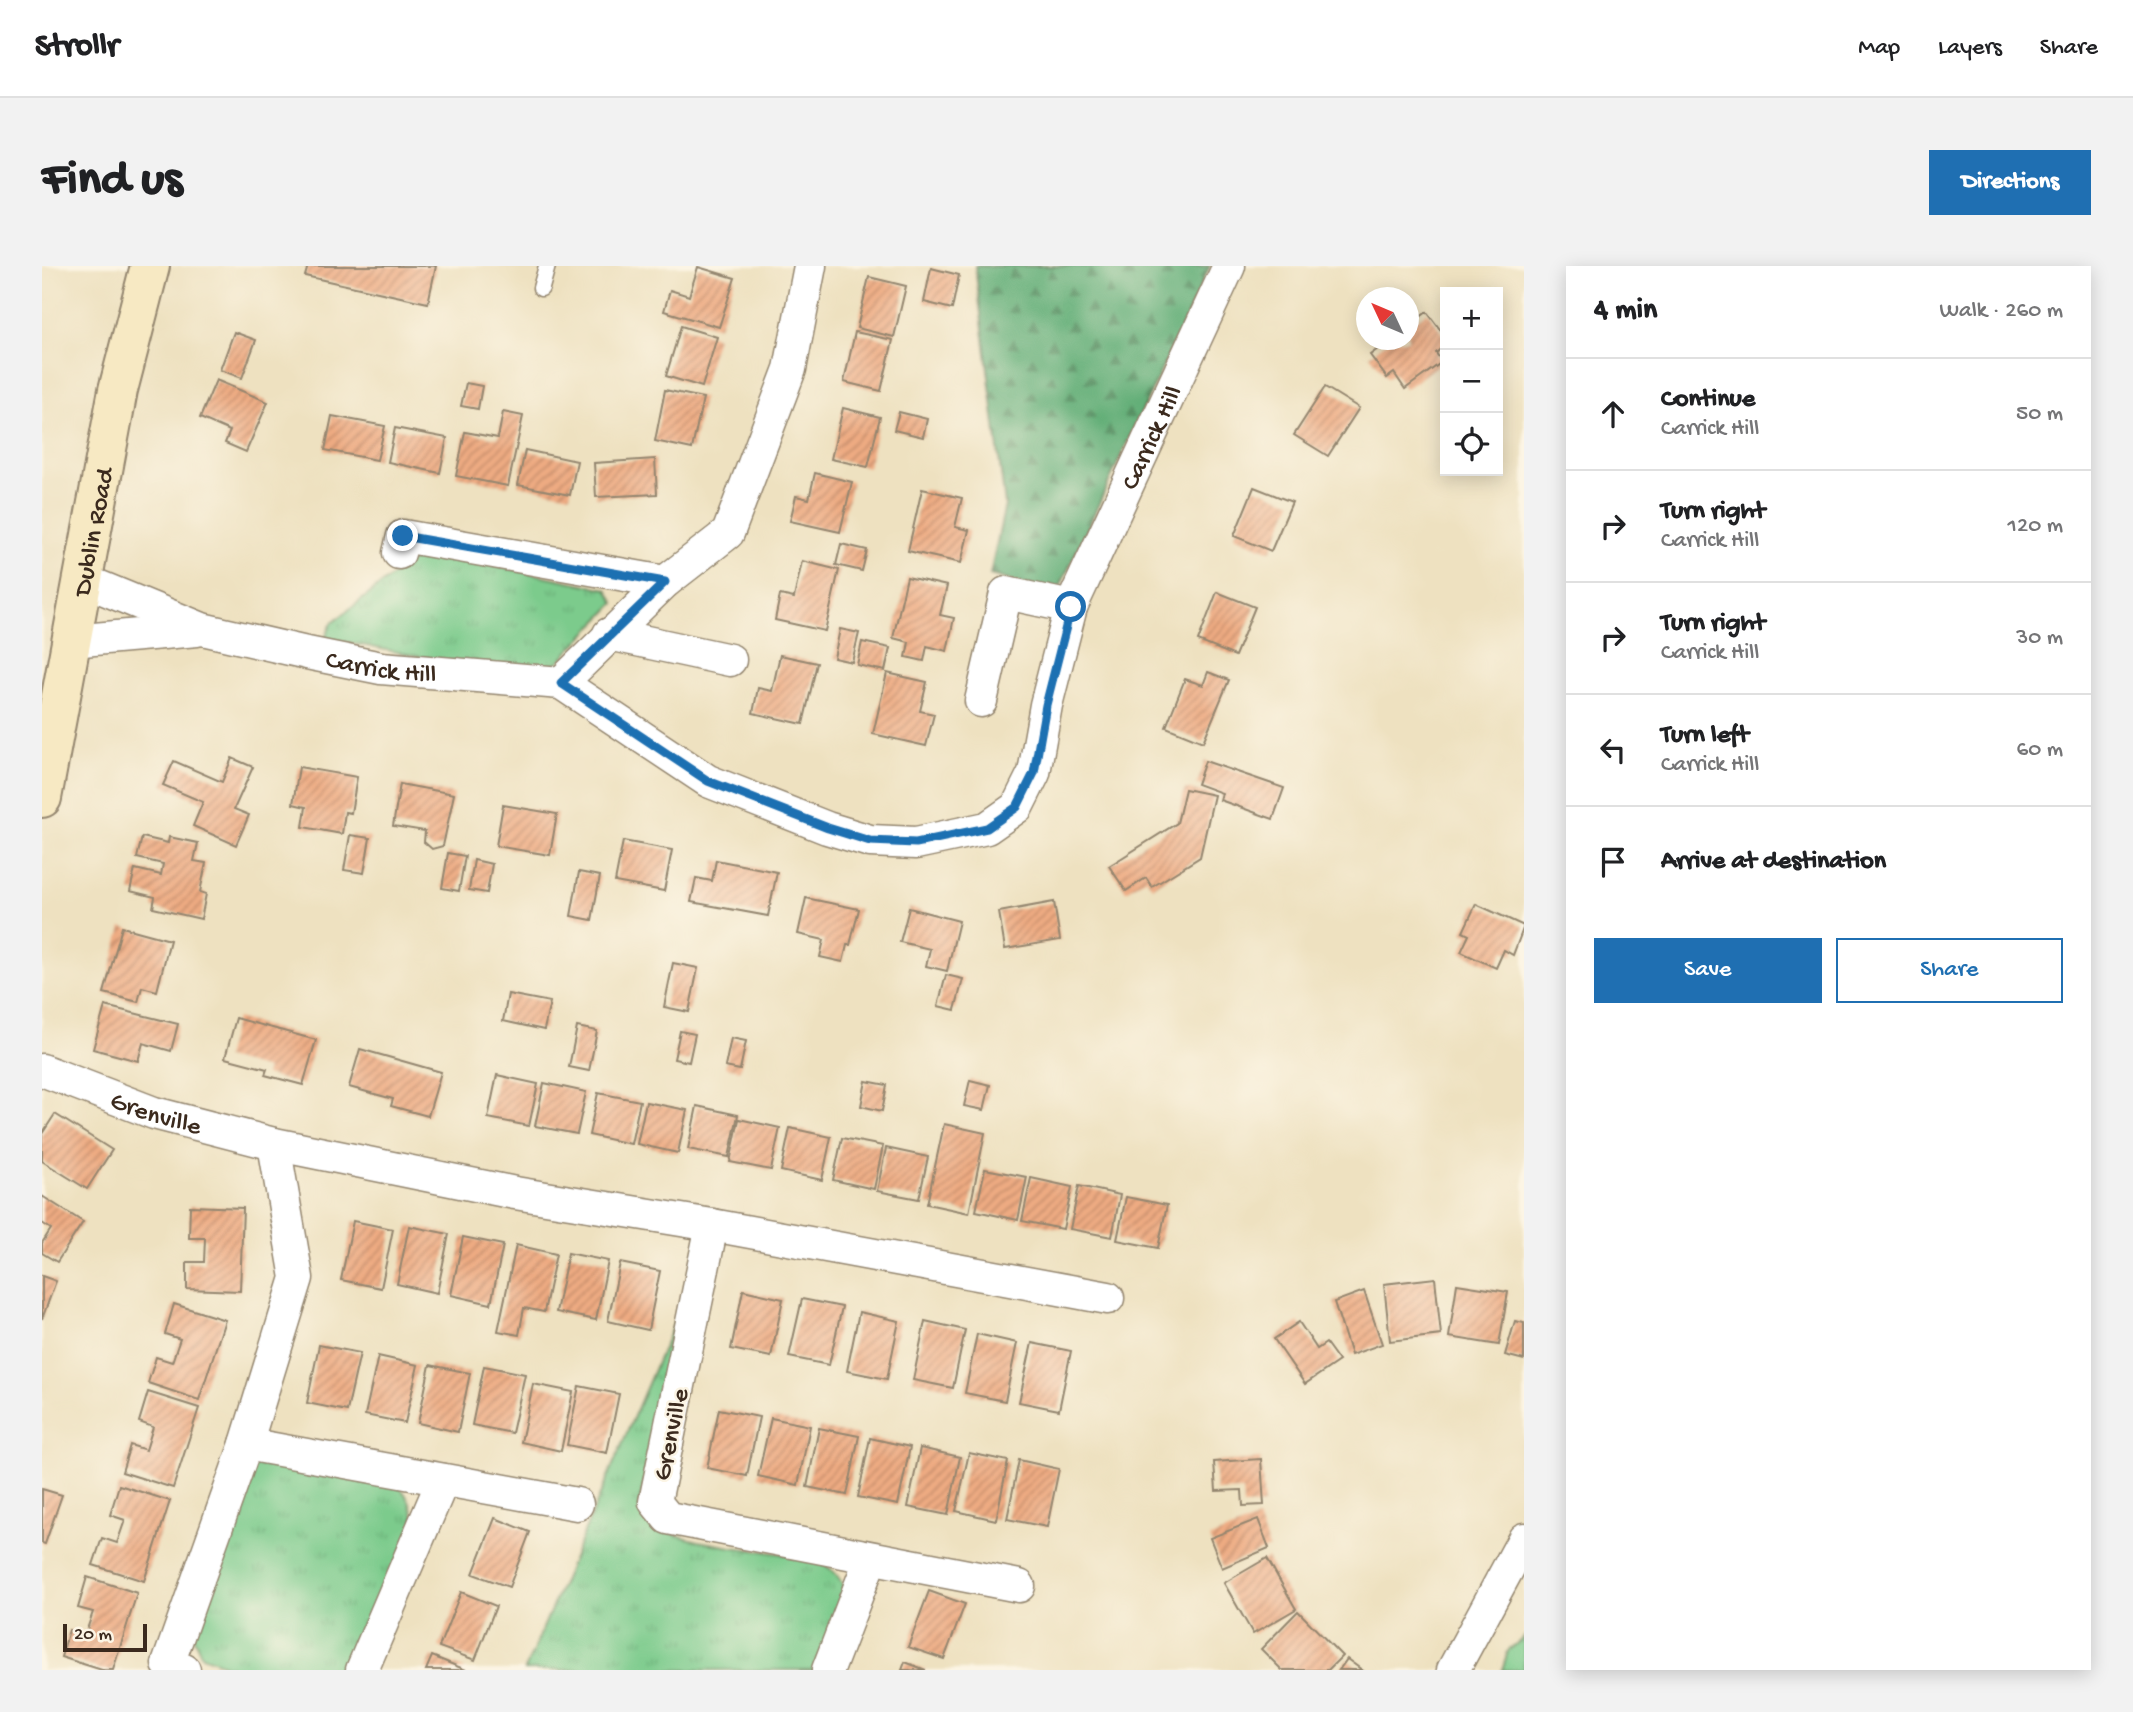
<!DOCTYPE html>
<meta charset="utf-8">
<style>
:root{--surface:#fff;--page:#f2f2f2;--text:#202124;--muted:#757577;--line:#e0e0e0;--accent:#1f6fb2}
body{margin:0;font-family:"Gochi Hand",sans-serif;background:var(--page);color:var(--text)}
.controls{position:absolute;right:21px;top:21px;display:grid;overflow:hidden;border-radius:0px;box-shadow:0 4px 18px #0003}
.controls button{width:63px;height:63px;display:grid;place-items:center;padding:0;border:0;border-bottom:2px solid var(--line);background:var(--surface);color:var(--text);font:35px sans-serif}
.compass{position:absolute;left:1314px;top:21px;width:63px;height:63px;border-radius:50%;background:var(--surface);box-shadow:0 4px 18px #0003;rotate:314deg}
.scale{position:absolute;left:21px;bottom:18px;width:84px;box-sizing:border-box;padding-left:7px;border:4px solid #3b2a1e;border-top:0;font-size:19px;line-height:24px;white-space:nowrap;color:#3b2a1e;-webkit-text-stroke:5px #fcf5e5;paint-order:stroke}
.stop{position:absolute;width:21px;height:21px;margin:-16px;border:5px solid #1f6fb2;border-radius:50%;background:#fff}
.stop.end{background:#1f6fb2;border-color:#fff;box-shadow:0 2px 7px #0008}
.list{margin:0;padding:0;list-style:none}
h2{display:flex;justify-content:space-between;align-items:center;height:91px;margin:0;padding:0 28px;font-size:30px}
h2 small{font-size:23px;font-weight:400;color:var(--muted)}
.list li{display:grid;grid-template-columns:46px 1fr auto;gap:21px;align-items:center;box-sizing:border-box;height:112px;padding:0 28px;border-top:2px solid var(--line)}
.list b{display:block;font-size:26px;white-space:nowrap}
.list p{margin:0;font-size:23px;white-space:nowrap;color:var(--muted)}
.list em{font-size:23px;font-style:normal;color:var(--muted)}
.actions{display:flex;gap:14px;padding:21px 28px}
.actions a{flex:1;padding:16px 0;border:2px solid var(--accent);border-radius:0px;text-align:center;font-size:24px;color:var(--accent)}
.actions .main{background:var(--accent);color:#fff}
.icon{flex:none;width:38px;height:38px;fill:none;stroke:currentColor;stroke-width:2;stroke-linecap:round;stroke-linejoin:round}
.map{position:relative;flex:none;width:1482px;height:1404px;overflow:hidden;border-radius:0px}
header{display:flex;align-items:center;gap:42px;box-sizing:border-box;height:98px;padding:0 35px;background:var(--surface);border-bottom:2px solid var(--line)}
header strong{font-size:33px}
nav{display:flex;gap:38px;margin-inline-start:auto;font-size:24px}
.intro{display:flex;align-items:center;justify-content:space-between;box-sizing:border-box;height:168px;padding:0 42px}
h1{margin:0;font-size:49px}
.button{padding:18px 32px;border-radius:0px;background:var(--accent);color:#fff;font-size:24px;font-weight:700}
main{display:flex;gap:42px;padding:0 42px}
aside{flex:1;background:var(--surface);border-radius:0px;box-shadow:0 4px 18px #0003}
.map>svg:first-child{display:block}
.grass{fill:url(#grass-tufts);stroke:#5b7a55;stroke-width:2}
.forest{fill:url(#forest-firs);stroke:#506c4b;stroke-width:2}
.building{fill:url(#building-hatch)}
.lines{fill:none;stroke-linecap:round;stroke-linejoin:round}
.lane-casing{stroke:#94866f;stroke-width:19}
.street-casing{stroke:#94866f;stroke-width:35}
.secondary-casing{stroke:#94866f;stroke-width:42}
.lane{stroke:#fff;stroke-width:16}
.street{stroke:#fff;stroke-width:32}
.secondary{stroke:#f7e9c3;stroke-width:38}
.route{stroke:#1f6fb2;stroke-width:9}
.labels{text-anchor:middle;stroke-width:5;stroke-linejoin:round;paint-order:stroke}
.street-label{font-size:26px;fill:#3b2a1e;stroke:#fcf5e5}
</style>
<header>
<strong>Strollr</strong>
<nav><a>Map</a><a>Layers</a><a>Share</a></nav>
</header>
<div class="intro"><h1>Find us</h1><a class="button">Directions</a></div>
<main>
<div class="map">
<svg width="1482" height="1404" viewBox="0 0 1482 1404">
<defs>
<pattern id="grass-tufts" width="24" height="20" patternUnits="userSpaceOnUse" patternTransform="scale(1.75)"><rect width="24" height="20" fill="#7bcb8c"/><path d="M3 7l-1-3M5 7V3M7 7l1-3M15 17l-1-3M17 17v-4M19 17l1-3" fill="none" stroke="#6bae78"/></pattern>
<pattern id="forest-firs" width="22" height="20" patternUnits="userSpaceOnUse" patternTransform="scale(1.75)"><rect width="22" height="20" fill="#64af78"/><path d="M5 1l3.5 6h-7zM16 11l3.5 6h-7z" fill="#548f62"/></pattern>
<pattern id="building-hatch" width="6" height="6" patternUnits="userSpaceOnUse" patternTransform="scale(1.75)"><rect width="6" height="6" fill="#eeab82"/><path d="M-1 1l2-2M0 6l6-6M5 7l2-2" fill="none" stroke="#c28b6a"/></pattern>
</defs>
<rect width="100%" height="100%" fill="#fcf5e5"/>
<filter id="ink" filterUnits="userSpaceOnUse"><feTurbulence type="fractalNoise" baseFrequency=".0143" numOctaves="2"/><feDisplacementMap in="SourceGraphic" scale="14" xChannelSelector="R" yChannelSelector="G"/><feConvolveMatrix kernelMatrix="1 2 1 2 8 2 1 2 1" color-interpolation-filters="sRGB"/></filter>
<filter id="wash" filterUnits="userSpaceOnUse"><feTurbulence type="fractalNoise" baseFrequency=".00686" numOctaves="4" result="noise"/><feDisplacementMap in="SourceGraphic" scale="28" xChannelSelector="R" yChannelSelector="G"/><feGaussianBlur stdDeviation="1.57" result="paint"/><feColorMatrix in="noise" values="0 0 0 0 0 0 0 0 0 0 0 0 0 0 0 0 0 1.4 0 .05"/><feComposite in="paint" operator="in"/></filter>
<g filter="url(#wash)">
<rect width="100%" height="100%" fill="#eee1c0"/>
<g class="grass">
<path d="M382 285 565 323 573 337 499 414 283 372 290 357Z"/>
<path d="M638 1043 597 1240C599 1245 600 1251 604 1254 637 1280 726 1285 769 1291 784 1298 799 1308 802 1325L773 1404H483Z"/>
<path d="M225 1197 355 1219C367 1230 370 1239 373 1255L308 1404H197L160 1390 150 1368 213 1198Z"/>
<path d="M1482 1371V1404H1460L1466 1385Z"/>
</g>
<path class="forest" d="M933 0H1168L1015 327 948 309 963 239Z"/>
<g id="blocks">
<g class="building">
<path d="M266 0H394L386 37 263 10Z"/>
<path d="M656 1 693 12 677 61 622 45 628 24 647 30Z"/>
<path d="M889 2 917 9 910 43 882 36Z"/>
<path d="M827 11 864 20 852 71 815 62Z"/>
<path d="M1385 46 1403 70V79L1394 87 1400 96 1363 123 1352 107 1345 112 1328 89 1348 74H1366V60Z"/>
<path d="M639 60 675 71 660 121 624 110Z"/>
<path d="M192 66 214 74 200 112 178 104Z"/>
<path d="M813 66 851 74 839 125 802 116Z"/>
<path d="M174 114 226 136 204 186 183 177 188 165 158 152Z"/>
<path d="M424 117 440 120 436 143 419 140Z"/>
<path d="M1283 121 1317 142 1286 190 1252 169Z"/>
<path d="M623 124 661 132 650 183 613 175Z"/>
<path d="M801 142 838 151 826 201 789 193Z"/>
<path d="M461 146 481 150 466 220 414 210 423 166 456 172Z"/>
<path d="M857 146 885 153 881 171 852 164Z"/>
<path d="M290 150 343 160 335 194 283 184Z"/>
<path d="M353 162 405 172 398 207 346 196Z"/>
<path d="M483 184 535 195 528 229 476 219Z"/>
<path d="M613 193 615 228 554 231 552 197Z"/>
<path d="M773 207 810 216 798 266 748 255 754 230 767 233Z"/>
<path d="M1212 221 1250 236 1229 285 1192 270Z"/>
<path d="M880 223 920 232 913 261 927 264 919 297 866 285Z"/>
<path d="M799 278 825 284 820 305 794 299Z"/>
<path d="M760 295 797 304 783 365 733 354 738 329 752 332Z"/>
<path d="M865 311 905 320 898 349 912 352 905 385 885 380 882 395 864 391 867 376 851 372Z"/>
<path d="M1175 326 1213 341 1193 390 1156 375Z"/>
<path d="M798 363 817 367 810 396 792 392Z"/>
<path d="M820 376 848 382 843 405 815 399Z"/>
<path d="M738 389 775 397 761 458 711 447 716 422 730 425Z"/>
<path d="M1166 406 1187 414 1161 476 1124 461 1143 413 1161 419Z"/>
<path d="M845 407 885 416 878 445 892 448 884 480 831 468Z"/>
<path d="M190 492 211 501 192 543 207 549 194 579 151 560 161 536 121 519 132 495 180 516Z"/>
<path d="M1163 495 1242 522 1231 553 1178 534 1180 527 1155 518Z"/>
<path d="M257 501 315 511 309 547 303 546 300 568 261 561 264 541 251 538Z"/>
<path d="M358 518 412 528 401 580 390 583 382 576 383 565 351 560Z"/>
<path d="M1143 523 1172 529 1158 591 1110 621 1104 612 1084 625 1067 600 1135 557Z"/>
<path d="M461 539 515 548 508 589 454 580Z"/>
<path d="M308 569 328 572 322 607 302 604Z"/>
<path d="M100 571 126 577 127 571 156 577 152 595 164 597 158 626 164 628 159 653 111 642 113 631 88 625 93 603 119 609 121 598 95 592Z"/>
<path d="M581 575 630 584 622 625 573 616Z"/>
<path d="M406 587 423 590 417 625 400 622Z"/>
<path d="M432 594 450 598 445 627 427 624Z"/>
<path d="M674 594 735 606 726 650 649 636 654 612 670 615Z"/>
<path d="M537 606 558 610 550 654 529 650Z"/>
<path d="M764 632 817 643 808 679H805L801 696 778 691 782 674 756 668Z"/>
<path d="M1012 636 1018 674 963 683 957 646Z"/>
<path d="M1434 638 1482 660 1471 689 1462 684 1454 702 1419 686 1427 669 1421 666Z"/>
<path d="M867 642 917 655 905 705 884 700 888 683 858 676Z"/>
<path d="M80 661 128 674 115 725 100 721 96 736 62 727Z"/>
<path d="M631 697 656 702 647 746 622 741Z"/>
<path d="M904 709 921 713 913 744 896 740Z"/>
<path d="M466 728 508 736 502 764 461 755Z"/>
<path d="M63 740 136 758 129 785 101 777 96 795 51 783Z"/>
<path d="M194 752 274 774 261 819 223 809 225 803 183 792Z"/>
<path d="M535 761 555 765 547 805 527 801Z"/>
<path d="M638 765 653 768 647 796 632 793Z"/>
<path d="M689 772 704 775 698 804 683 801Z"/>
<path d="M318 783 399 806 386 850 349 840 351 833 307 821Z"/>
<path d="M455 809 496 818 487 860 446 852Z"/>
<path d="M928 814 948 819 942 844 922 840Z"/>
<path d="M824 815 845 819 840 845 819 840Z"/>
<path d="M502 817 544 826 535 868 493 860Z"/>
<path d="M556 827 598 835 589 878 547 869Z"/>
<path d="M604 836 645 844 636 887 595 878Z"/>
<path d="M655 840 696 849 687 891 646 883Z"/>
<path d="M13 848 70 884 45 923 0 895V868Z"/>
<path d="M697 853 738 862 729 904 688 896Z"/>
<path d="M902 858 943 867 927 947 885 938Z"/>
<path d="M748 862 789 871 780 914 739 905Z"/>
<path d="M800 872 841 880 832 923 791 914Z"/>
<path d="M844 882 886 891 877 933 835 925Z"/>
<path d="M943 903 985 911 976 954 934 945Z"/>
<path d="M989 912 1030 921 1021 963 980 955Z"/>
<path d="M1037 920 1078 929 1070 971 1028 963Z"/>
<path d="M0 930 41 956 15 996 0 987V977L9 963 0 957Z"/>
<path d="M1084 931 1125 939 1116 982 1075 974Z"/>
<path d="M148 940 201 942 198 1025 145 1023V996H162L163 972H147Z"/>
<path d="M311 955 351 963 339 1022 299 1014Z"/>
<path d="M367 960 407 968 395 1027 355 1018Z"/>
<path d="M421 971 461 979 449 1038 409 1029Z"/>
<path d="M474 979 514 988 502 1046 482 1042 477 1069 456 1065Z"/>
<path d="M526 987 566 995 554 1054 514 1046Z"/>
<path d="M578 997 618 1005 606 1064 566 1055Z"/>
<path d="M0 1010 14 1015 0 1053Z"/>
<path d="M1393 1012 1399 1069 1348 1075 1342 1018Z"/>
<path d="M1415 1018 1466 1026 1457 1079 1407 1071Z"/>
<path d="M701 1024 741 1033 729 1091 689 1083Z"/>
<path d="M1322 1025 1340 1078 1309 1089 1292 1036Z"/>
<path d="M760 1033 800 1041 787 1099 747 1091Z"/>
<path d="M132 1038 183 1054 157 1134 106 1117 114 1091 130 1096 138 1073 123 1068Z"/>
<path d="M817 1046 857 1055 845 1113 805 1105Z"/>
<path d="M883 1055 923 1064 911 1122 871 1114Z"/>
<path d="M1473 1055 1482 1057V1094L1463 1089Z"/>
<path d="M1257 1056 1275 1083 1284 1077 1297 1095 1263 1118 1232 1073Z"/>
<path d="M935 1068 975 1077 963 1135 923 1127Z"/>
<path d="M990 1077 1029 1085 1017 1144 977 1136Z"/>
<path d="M277 1079 318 1087 305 1145 265 1137Z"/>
<path d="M336 1090 376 1099 363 1157 323 1149Z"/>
<path d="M388 1099 428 1107 416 1166 376 1157Z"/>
<path d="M442 1100 483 1108 470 1167 430 1159Z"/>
<path d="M491 1118 531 1126 519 1185 479 1176Z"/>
<path d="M537 1120 577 1128 565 1187 525 1179Z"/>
<path d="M106 1126 157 1142 131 1222 80 1206 88 1179 104 1184 111 1161 97 1156Z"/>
<path d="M677 1143 717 1151 705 1210 665 1202Z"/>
<path d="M729 1152 768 1160 756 1219 716 1210Z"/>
<path d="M777 1162 817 1170 805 1229 765 1221Z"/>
<path d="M828 1172 868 1181 856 1239 816 1231Z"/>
<path d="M878 1182 918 1191 906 1249 866 1241Z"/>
<path d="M927 1187 966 1195 954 1254 914 1245Z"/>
<path d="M1219 1193 1222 1239 1201 1240 1200 1224 1174 1225 1172 1196Z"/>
<path d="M977 1194 1017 1203 1005 1261 965 1253Z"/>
<path d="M77 1219 128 1235 102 1315 51 1299 60 1272 75 1277 83 1254 68 1249Z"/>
<path d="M0 1223 20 1229 3 1278 0 1277Z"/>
<path d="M453 1252 488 1266 467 1321 431 1308Z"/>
<path d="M1216 1253 1227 1282 1180 1302 1168 1272Z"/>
<path d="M1225 1292 1254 1343 1211 1368 1182 1317Z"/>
<path d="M45 1311 95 1327 71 1404H60L19 1391 27 1364 43 1369 51 1346 36 1342Z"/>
<path d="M887 1325 923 1338 902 1393 866 1381Z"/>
<path d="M419 1326 454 1340 433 1394 397 1381Z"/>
<path d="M1256 1345 1300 1390 1286 1404H1240L1219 1383Z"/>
<path d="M390 1390 424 1404H384Z"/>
<path d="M1305 1393 1320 1404H1297Z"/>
<path d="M863 1396 884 1404H860Z"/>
</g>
</g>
</g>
<g filter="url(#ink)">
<use href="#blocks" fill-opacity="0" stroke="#94866f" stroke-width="2"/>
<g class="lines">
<g class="lane-casing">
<path id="lane" d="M499 22 505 0"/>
</g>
<g class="street-casing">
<g id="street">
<path d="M357 287 361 270 623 316"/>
<path id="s1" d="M41 314 160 363 265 387 339 402 519 417 666 515 785 562 828 575 874 577 945 562 975 541 992 507 1004 439 1029 341 1187 0"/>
<path d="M567 368 688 394"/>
<path d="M29 375 155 364"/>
<path d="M519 417 623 316 686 267 748 103 768 0"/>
<path d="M939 435 964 327 1029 341"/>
<path id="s2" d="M0 804 112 847 232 878 473 927 670 959 1066 1032"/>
<path d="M670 959 613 1236 626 1252 977 1320"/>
<path d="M204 1178 535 1238"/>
<path d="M142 1404 126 1398 204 1178 255 1012 232 878"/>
<path d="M320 1404 401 1214"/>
<path d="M786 1404 829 1292"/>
<path d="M1411 1404 1482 1273"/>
</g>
</g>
<g class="secondary-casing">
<g id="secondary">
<path id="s3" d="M0 532 76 124 108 0"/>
</g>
</g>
<use href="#lane" class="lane"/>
<use href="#street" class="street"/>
<use href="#secondary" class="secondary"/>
</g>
</g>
<g class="lines" filter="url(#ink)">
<path class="route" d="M361 270 623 316 519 417 666 515 786 562 828 575 874 577 945 562 975 541 992 507 1004 439 1029 341"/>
</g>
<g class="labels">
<g class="street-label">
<text dy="9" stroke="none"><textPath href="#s1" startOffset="1393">Carrick Hill</textPath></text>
<text dy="9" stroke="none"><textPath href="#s3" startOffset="271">Dublin Road</textPath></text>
<text dy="9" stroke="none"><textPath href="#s1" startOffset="312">Carrick Hill</textPath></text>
<text dy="9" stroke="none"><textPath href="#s2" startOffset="122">Grenville</textPath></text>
<text transform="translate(627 1168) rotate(-78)" y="9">Grenville</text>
</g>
</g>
</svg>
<div class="controls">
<button>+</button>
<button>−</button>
<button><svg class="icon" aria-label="locate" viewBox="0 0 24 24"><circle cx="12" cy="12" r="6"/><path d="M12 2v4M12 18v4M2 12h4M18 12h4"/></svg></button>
</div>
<svg class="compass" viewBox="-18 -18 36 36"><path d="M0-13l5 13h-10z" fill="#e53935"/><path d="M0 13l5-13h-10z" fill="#757577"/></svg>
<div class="scale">20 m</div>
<div class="stop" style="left:1029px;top:341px"></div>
<div class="stop end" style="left:361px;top:270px"></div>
</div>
<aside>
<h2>4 min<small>Walk · 260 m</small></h2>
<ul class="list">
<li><svg class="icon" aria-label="ahead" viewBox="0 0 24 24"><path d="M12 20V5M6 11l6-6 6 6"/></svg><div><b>Continue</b><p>Carrick Hill</p></div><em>50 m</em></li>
<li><svg class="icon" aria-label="right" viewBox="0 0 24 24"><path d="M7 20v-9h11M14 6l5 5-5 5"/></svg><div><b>Turn right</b><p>Carrick Hill</p></div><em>120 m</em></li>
<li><svg class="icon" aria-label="right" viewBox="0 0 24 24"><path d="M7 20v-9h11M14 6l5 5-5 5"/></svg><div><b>Turn right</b><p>Carrick Hill</p></div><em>30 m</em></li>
<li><svg class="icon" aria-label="left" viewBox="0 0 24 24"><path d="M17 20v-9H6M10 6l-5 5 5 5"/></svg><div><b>Turn left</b><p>Carrick Hill</p></div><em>60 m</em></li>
<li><svg class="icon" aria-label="arrive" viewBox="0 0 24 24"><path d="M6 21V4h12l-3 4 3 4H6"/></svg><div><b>Arrive at destination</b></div></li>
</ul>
<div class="actions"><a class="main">Save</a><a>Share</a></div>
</aside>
</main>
